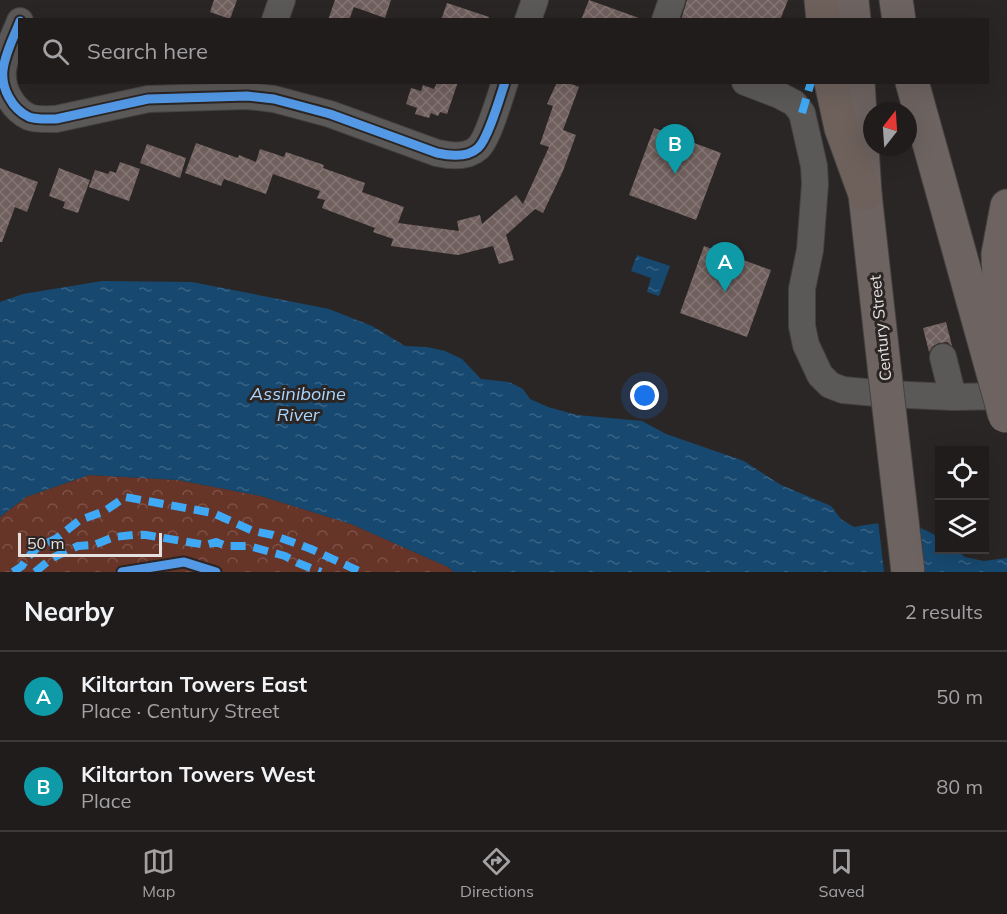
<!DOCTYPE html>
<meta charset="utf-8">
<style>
:root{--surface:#201c1c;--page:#282525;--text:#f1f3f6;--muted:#a2a1a3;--line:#3d3a3b;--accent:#a4a09f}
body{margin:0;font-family:Mulish,sans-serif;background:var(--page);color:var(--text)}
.controls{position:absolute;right:18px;bottom:18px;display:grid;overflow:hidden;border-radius:0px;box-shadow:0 6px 24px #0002}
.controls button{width:54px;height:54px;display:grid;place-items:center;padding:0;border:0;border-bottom:2px solid var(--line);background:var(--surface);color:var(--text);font:30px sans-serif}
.compass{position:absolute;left:863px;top:102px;width:54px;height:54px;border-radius:50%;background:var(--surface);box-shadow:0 6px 24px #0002;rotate:17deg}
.scale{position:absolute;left:18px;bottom:15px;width:144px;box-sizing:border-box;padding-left:6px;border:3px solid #e5e1e0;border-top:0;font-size:16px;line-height:21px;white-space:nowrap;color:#e5e1e0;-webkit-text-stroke:4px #2b2524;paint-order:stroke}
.you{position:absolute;left:645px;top:396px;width:21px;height:21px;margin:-15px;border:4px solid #fff;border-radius:50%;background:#1a73e8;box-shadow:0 0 0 9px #1a73e833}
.badge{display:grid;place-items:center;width:39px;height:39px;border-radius:50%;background:var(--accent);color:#fff;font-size:20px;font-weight:700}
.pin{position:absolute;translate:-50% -50px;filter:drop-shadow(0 2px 3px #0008)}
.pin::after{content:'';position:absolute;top:32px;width:21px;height:18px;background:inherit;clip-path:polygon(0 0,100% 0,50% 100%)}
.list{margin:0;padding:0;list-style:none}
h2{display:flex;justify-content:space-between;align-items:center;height:78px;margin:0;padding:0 24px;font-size:26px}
h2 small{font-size:20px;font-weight:400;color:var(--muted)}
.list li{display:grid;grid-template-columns:39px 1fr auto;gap:18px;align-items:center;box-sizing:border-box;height:90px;padding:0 24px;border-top:2px solid var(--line)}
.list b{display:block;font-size:22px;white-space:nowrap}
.list p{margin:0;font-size:20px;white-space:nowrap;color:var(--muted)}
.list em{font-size:20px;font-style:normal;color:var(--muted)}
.icon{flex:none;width:33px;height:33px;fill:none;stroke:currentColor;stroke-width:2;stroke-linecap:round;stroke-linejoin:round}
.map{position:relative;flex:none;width:1007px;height:572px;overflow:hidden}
.search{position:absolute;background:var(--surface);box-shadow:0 6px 24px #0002;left:18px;right:18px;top:18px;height:66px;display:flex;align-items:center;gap:15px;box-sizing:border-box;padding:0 21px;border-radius:0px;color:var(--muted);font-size:22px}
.sheet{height:258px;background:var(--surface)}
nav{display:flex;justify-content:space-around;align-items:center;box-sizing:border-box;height:84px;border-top:2px solid var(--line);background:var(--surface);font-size:16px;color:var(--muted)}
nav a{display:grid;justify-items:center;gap:3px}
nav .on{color:var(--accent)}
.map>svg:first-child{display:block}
.park{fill:url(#park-crowns)}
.water{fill:url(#water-ripples)}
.pier{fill:#2a2625}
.building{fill:url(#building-cross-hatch)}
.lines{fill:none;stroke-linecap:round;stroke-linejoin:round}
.minor-casing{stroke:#444141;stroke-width:28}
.major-casing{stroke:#444141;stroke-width:35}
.highway-casing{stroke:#444141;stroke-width:35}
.minor{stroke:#5b5958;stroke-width:26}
.major{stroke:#6d6361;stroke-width:33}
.highway{stroke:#6e615c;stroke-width:33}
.major-bridge-casing{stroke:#444141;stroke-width:35;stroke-linecap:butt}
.major-bridge{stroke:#6d6361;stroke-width:33}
.quiet{stroke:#3fa9f5;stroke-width:8;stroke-dasharray:15 8;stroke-linecap:butt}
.cycleway-casing{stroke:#2b2524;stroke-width:13}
.cycleway{stroke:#5399e6;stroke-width:9}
.labels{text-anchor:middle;stroke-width:6;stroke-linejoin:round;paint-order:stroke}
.street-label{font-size:16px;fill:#e5e1e0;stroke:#2b2524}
.water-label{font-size:18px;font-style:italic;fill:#aad6fe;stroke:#2b2524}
</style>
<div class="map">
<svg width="1007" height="572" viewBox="0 0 1007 572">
<defs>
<pattern id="park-crowns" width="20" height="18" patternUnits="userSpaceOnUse" patternTransform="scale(1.5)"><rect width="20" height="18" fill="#673428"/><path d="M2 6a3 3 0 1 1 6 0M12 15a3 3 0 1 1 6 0" fill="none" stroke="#7d5147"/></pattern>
<pattern id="water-ripples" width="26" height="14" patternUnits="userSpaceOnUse" patternTransform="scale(1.5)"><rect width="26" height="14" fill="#174970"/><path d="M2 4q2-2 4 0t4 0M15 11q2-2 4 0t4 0" fill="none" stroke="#396384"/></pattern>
<pattern id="building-cross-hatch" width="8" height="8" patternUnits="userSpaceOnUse" patternTransform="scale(1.5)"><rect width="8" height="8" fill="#70605d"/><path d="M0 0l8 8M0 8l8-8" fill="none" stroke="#847674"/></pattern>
</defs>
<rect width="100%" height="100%" fill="#2a2625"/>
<path class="park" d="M89 475 178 480 261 496 351 524 448 567 454 572H0V517L26 497Z"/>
<g class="water">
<path d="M637 255 670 266 659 296 647 292 651 278 631 271Z"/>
<path d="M102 281 192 282 329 309 372 326 405 346 427 347 445 351 462 359 481 379 509 382 523 389 530 399 548 407 577 415 642 421 666 434 744 461 781 485 831 506 841 519 854 527C886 521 912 519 939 538L940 550H956L965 557 984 561 1007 558V572H454L448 567 351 524 261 496 178 480 89 475 26 497 0 517V302L23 294Z"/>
</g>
<path class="pier" d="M878 520 911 521 920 524 925 572H884Z"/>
<g class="building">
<path d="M214 0H237L230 19 210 12Z"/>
<path d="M335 0H391L385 18 354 7 349 20H328Z"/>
<path d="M589 0 639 18V20H581Z"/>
<path d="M687 0H788L780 20H681Z"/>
<path d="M447 3 489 17V20H441Z"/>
<path d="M437 82H458L447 114 440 112 438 116 431 113 429 118 415 114 417 108 406 104 411 88 421 91 423 85 434 89Z"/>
<path d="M557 82H566L579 87 563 130 576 135 563 171 543 213 535 209 506 235 514 260 499 264 493 246 458 255 391 246 393 239 373 232 375 228 322 208 325 200 317 198 320 191 273 174 266 194 224 179 221 186 185 173 196 143 238 158 239 155 256 162 260 149 284 157 286 152 324 165 323 168 365 183 362 192 404 207 398 223 459 231 457 221 480 215 482 224 516 195 523 204 549 147 540 144 553 106 547 104Z"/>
<path d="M654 128 721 153 696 220 629 195Z"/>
<path d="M147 144 186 158 180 178 140 163Z"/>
<path d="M120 162 140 169 129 201 89 187 95 170 108 174 110 171 116 173Z"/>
<path d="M0 168 38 182 27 212 15 207 2 242H0Z"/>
<path d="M59 168 90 180 78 213 63 208 65 202 49 196Z"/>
<path d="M704 246 771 270 747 337 680 313Z"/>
<path d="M946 322 952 346 947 342 939 343 933 346 929 352 923 328Z"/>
</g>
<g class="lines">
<g class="minor-casing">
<g id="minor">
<path d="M275 20 282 0"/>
<path d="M528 20 535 0"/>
<path d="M665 20 672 0"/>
<path d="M20 21C14 37 5 53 3 70 1 88 12 109 29 117 37 120 48 119 56 119L148 99 247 96 274 99 330 114 437 153C450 156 467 158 478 148 488 139 500 97 505 82"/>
<path d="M745 82 779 95 794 103 802 113 814 166 815 184 810 250 802 289V326L806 345 820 375 830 385 843 390 887 394 953 397 1007 396"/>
<path d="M943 357 953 397"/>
</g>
</g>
<g class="major-casing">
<g id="major">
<path d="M852 0 854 20"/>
<path d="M896 0 899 20"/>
<path d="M858 82 865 194 885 374"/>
<path d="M912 82 973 301"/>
<path d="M1000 303 998 254 1007 206"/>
</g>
</g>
<g class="highway-casing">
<g id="highway">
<path d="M821 0 823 20"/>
<path d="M831 82 841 128 865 194"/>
</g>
</g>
<use href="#minor" class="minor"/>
<use href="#major" class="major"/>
<use href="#highway" class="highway"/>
<g class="major-bridge-casing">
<g id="major-bridge">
<path d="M973 301 1005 416"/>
<path d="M1000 303 1002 357"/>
<path d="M885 374 908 572"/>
</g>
</g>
<use href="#major-bridge" class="major-bridge"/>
<g class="quiet">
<path d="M802 113 811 82"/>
<path d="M13 572 22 566 27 558 37 548 57 538 80 520 105 511 125 497 213 513 253 531 273 535 311 549 361 572"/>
<path d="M35 572 52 558 78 546 94 545 114 537 133 535H146L206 545 216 542 226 546H249L285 556 298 563 321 572"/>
</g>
<g class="cycleway-casing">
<g id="cycleway">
<path d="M20 21C14 37 5 53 3 70 1 88 12 109 29 117 37 120 48 119 56 119L148 99 247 96 274 99 330 114 437 153C450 156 467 158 478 148 488 139 500 97 505 82"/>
<path d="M122 572 184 562 216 572"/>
</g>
</g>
<use href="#cycleway" class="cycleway"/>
</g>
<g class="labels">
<g class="street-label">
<text transform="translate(880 328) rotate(-96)" y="6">Century Street</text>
</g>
<g class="water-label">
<text x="298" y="400">Assiniboine<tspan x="298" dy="21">River</tspan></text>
</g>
</g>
</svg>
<div class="controls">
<button><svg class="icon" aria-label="locate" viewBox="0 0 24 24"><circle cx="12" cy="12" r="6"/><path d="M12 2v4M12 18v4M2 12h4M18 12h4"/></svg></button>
<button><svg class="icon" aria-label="layers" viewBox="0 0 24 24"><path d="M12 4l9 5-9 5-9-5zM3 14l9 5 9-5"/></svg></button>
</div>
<svg class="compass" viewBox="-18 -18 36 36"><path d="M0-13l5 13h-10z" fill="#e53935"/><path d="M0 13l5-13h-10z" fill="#a2a1a3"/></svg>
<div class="scale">50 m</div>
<div class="you"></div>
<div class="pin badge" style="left:725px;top:292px;background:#0f9aa8">A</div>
<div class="pin badge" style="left:675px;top:174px;background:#0f9aa8">B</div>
<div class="search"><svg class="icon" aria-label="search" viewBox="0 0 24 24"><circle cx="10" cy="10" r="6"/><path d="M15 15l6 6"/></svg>Search here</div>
</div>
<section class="sheet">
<h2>Nearby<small>2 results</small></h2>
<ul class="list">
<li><span class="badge" style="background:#0f9aa8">A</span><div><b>Kiltartan Towers East</b><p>Place · Century Street</p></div><em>50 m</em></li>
<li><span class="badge" style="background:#0f9aa8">B</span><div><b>Kiltarton Towers West</b><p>Place</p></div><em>80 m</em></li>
</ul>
</section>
<nav>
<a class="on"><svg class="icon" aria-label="map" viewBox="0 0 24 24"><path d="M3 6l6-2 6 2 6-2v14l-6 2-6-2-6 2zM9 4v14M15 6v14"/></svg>Map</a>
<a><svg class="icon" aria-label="directions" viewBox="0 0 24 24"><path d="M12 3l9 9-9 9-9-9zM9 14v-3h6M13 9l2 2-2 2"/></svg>Directions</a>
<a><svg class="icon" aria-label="saved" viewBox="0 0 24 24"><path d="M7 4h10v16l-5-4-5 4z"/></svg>Saved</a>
</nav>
